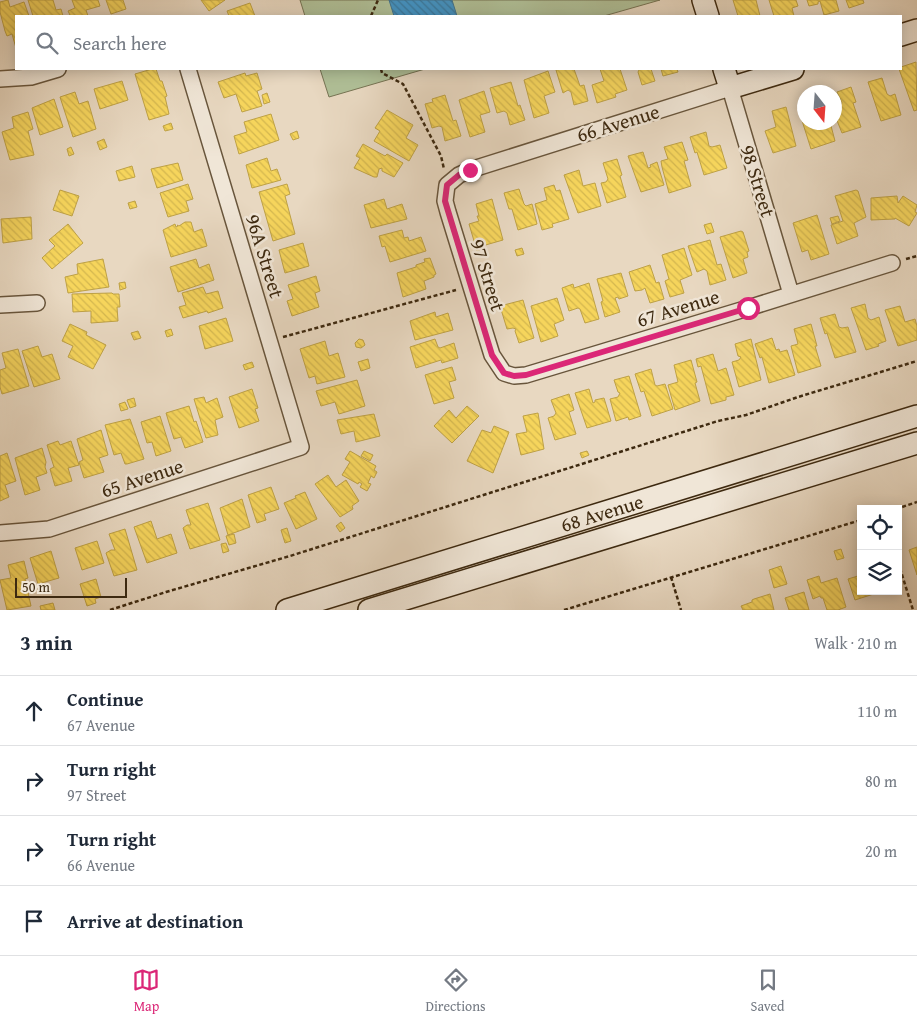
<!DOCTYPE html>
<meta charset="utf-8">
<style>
:root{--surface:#fff;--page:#f2f2f3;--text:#1f2937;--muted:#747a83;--line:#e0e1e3;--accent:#db2777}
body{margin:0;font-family:"Gentium Book Plus",serif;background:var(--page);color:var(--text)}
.controls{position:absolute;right:15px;bottom:15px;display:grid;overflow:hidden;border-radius:0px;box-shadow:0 2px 12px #0003}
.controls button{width:45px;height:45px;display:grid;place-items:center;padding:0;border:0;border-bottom:1px solid var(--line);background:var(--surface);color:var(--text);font:25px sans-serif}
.compass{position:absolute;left:797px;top:85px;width:45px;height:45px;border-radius:50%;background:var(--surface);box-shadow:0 2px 12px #0003;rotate:163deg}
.scale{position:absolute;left:15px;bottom:12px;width:112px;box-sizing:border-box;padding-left:5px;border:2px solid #3d2910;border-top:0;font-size:14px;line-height:18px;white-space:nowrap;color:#3d2910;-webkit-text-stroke:4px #f0e6d7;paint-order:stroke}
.stop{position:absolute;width:15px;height:15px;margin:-11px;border:4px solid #db2777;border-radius:50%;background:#fff}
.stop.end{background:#db2777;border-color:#fff;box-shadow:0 1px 5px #0008}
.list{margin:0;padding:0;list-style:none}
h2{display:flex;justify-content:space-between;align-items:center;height:65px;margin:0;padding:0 20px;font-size:21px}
h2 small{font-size:16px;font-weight:400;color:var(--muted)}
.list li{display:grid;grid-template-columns:32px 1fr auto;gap:15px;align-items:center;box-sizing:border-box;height:70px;padding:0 20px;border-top:1px solid var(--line)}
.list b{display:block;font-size:19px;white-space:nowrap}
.list p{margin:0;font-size:16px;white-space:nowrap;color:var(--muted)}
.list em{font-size:16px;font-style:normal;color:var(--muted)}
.icon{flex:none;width:28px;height:28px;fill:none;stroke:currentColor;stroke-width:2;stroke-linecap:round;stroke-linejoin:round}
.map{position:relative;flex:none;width:917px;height:610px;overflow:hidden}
.search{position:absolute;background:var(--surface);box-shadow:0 2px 12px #0003;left:15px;right:15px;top:15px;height:55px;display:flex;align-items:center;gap:12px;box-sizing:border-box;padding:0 18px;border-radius:0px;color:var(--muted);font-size:19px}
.sheet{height:345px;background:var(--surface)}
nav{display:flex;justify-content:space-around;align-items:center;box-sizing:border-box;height:70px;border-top:1px solid var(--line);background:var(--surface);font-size:14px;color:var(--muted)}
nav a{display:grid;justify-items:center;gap:2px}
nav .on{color:var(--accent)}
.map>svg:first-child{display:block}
.park{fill:#b0c098;stroke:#767454}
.homes{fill:url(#homes-back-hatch);stroke:#bea145}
.schools{fill:url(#schools-back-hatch);stroke:#41738d}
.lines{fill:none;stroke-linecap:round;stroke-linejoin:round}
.street-casing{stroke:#68553c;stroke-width:18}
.secondary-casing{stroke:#3d2910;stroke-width:24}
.path{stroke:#3d2910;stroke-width:2.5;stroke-dasharray:4 2.5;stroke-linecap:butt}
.street{stroke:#f0e6d7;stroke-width:15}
.secondary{stroke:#f0e6d7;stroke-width:21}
.route{stroke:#db2777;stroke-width:6}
.labels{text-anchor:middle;stroke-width:5;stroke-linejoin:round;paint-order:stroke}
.street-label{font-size:20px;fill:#3d2910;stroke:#f0e6d7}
</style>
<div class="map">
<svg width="917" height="610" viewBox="0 0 917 610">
<defs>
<pattern id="homes-back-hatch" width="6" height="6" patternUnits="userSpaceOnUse" patternTransform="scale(1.25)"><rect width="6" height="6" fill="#f6d55c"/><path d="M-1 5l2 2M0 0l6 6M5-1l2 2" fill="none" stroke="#d4b74f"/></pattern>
<pattern id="schools-back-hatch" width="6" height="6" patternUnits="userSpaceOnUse" patternTransform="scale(1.25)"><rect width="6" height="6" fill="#4393c3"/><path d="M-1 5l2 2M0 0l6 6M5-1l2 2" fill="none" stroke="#39789d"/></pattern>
</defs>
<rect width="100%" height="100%" fill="#e8d8c1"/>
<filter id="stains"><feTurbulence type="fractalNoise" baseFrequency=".004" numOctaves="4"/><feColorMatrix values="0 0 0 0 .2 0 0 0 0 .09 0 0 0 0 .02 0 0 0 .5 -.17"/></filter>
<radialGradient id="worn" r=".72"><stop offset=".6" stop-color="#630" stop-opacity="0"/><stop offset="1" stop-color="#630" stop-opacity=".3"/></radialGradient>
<g class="park">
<path d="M300 0H660L604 16H305Z"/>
<path d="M320 69H425L329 97Z"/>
</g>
<g class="homes">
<path d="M8 0 10 7 24 2 29 16H16V48L12 34 7 36 5 31 0 12V2Z"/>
<path d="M28 0H53L56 10 61 9 63 16H33Z"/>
<path d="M72 0H98L100 6 86 10 88 16H67L70 15 68 11 75 8Z"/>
<path d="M106 0H123L126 9 111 14Z"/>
<path d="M201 0H225L209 11Z"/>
<path d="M733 0H756L760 16H738Z"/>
<path d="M769 0H796L798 6 792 8 794 16H774Z"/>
<path d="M807 0H836L839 11 824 15 820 1 818 2V4L809 6Z"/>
<path d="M846 0H863L864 3 849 8Z"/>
<path d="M250 3 255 16H229L227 11Z"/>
<path d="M916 62 917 110 914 111 899 69 901 67Z"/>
<path d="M152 69H156L160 81H162L167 96 165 97 169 114 149 120 135 74Z"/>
<path d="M559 69H574L580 86 584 85 588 101 574 105 571 92 568 90 563 93 556 70Z"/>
<path d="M600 69H620L627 90 615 94 616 97 597 103 592 85 604 81Z"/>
<path d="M638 69H651L655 81 642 85 638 72 639 70Z"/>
<path d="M661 69H677L678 72 663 76Z"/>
<path d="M548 71 555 92 544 96 549 113 534 118 524 80Z"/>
<path d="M245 73 246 76 257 73 262 89 257 91 262 106 242 112 236 94 224 98 218 82Z"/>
<path d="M882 78 887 94 890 96 895 94 901 115 881 121 868 82Z"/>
<path d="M122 81 128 100 100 109 94 89Z"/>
<path d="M511 82 518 106 520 105 525 120 510 125 507 113 504 111 497 113 490 88Z"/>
<path d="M851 87 856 102 853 103 861 127 842 133 834 113V106H840L842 103 837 92Z"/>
<path d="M484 91 490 112 480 115 485 132 470 137 459 100Z"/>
<path d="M75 92 79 104 88 101 96 129 73 137 60 97Z"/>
<path d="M267 93 270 102 264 104 262 95Z"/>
<path d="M445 95 453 121 456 120 461 136 445 141 442 127 439 126 432 128 425 104 433 102 432 99Z"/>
<path d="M54 99 63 127 40 135 32 108Z"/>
<path d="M804 106V122H830L835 141 811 149 798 108Z"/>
<path d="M786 107 796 146 773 153 765 131 776 127 772 111Z"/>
<path d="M387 110 413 125 406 138 418 145 409 161 374 141 380 131 375 128Z"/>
<path d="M28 112 33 129 28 131 34 155 10 160 2 132 14 128 12 117Z"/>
<path d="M271 114 279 140 239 154 234 136 247 132 244 122Z"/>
<path d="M171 123 173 129 165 131 163 126Z"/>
<path d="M297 131 299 138 293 140 290 134Z"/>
<path d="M706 132 709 146 712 147 720 145 727 168 704 175 697 152 695 153 690 137Z"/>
<path d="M104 139 107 147 100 150 97 142Z"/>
<path d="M682 142 688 160 684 161 691 186 669 193 662 167 661 161 668 159 664 147Z"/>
<path d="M363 144 385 156 387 154 403 163 394 177 382 171V168L379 169 377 177H374L354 168 360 158 356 156Z"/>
<path d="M71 147 74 154 69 156 67 149Z"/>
<path d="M643 152 648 168 651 167 650 165 657 162 664 185 641 192 628 156Z"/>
<path d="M267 158 271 171 277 169 281 180 252 188 246 165Z"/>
<path d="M617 159 622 175 620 176 626 197 607 203 601 183 606 182 608 179 603 163Z"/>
<path d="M178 163 183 180 157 188 151 169Z"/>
<path d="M132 166 135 177 119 181 116 171Z"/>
<path d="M579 170 583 186 595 183 601 206 578 213 564 175Z"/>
<path d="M188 184 193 199 186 201 189 211 168 217 160 193Z"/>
<path d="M287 184 290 194 285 196 295 234 273 241 259 192Z"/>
<path d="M554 185 556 191 560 190 569 219 552 224 553 227 542 230 535 204 547 200 544 188Z"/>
<path d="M519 189 524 204 526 206 532 204 537 224 518 230 512 209H509L504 193Z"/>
<path d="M60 190 79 196 72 216 53 210Z"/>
<path d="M856 190 858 191 866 217 854 223 858 236 837 244 831 225 843 221 835 196Z"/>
<path d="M897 196 898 203 903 196 917 205 915 212 917 213 909 226 895 218V219L871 220V198Z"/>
<path d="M384 199 387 209 402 204 407 219 371 228 364 205Z"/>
<path d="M492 199 503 240 482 246 483 249 477 251 469 224 479 221 477 216H479L476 204Z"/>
<path d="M135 201 137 207 130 209 128 203Z"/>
<path d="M817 215 829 254 811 260 808 250 802 252 793 223Z"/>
<path d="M838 216 840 221 832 224 830 218Z"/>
<path d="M31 217 32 239 3 243 1 219Z"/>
<path d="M185 222H191L194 232 202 229 207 246 171 257 163 230 175 224 176 227 178 226 177 225 179 226Z"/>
<path d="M711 223 714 232 707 234 704 225Z"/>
<path d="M68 224 83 243 52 269 42 258 55 246 49 240Z"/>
<path d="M402 230 404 238 408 237 409 241 421 237 426 251 390 262 385 246 382 247 379 236Z"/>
<path d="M741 231 743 232 749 251 747 252 748 257 743 259 747 273 733 278 720 237Z"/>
<path d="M710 240 717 265 721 264 726 280 710 285 707 271 704 269 697 272 688 246Z"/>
<path d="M303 243 309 266 285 273 279 250Z"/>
<path d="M522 248 524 254 517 256 515 250Z"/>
<path d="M684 248 692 275 680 280 684 293 670 297 665 281 669 279 662 255Z"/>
<path d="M430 258 436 274 434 275V277L424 281 426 289 403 297 397 273 416 267V265L425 262 424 259Z"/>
<path d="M103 259 109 287 68 293 65 277 78 274 77 264Z"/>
<path d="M196 259 199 268 209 264 214 280 178 292 170 267Z"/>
<path d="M650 265 656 283 659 282 664 299 650 303 645 288 642 290 635 291 629 272Z"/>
<path d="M621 273 628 296 619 299 618 297 615 298 620 312 605 317 601 302 603 301 597 279Z"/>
<path d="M316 276 320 291 315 293 319 307 292 316 287 301 293 299 288 285Z"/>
<path d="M125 282 126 288 120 290 119 283Z"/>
<path d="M589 283 599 319 585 323 580 309 578 308 569 311 562 288 573 284 574 288Z"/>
<path d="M203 287 206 294 218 291 223 308 208 313 207 311 183 318 179 307 186 305 182 293Z"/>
<path d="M112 293 113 294H119L120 307H117L118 321 91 323V311L73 312 72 294Z"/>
<path d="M557 298 564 320 554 324 558 336 541 342 531 306Z"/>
<path d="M523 300 534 338 519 343 515 331 516 329 513 328 507 329 500 306Z"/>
<path d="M865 304 868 318 871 320 879 317 886 341 878 344 879 346 866 350 851 308Z"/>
<path d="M900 306 905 322 915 319 917 326V340L898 346 885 310Z"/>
<path d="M435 312 436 317 448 313 453 330 415 340 410 321Z"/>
<path d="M835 314 839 327 842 328 848 327 856 352 835 358 827 333 825 334 820 318Z"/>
<path d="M226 318 233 341 205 349 199 326Z"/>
<path d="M70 324 87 332 86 335 106 345 93 369 68 357 73 346 62 341Z"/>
<path d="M811 324 817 346H815L821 366 798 373 791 346 798 344 794 329Z"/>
<path d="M171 329 173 335 167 337 165 331Z"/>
<path d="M138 331 141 338 134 340 131 333Z"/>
<path d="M772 338 776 350 779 349 780 352 787 350 795 375 769 383 762 357 760 358 755 344Z"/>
<path d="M359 339 363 340 365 345 361 348 356 347 355 343Z"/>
<path d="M435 339 438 347 440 348 454 343 458 358 442 363 441 360 416 368 410 347Z"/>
<path d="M751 339 761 380 739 387 732 362 739 360 741 357 738 356 735 344Z"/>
<path d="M325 341 329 356 338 353 345 377 317 384 315 376 309 378 300 349Z"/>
<path d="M38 346 42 357 52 354 60 379 34 387 22 351Z"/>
<path d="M18 349 29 386 2 394 0 387V370L6 368 2 353Z"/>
<path d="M713 354 718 371 726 368 734 395 726 397V400L711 404 701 366 698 367 696 359Z"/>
<path d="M368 359 370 368 361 371 358 362Z"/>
<path d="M691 360 697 382 695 383 700 401 675 410 668 385 678 382 674 365Z"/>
<path d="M252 362 254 367 245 370 243 365Z"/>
<path d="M452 367 456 380 449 382 454 398 434 404 425 375Z"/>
<path d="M651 369 655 385 657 386 665 384 673 409 652 416 644 391 641 392 635 374Z"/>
<path d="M629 376 641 416 629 420 628 417 616 421 610 399 618 397 620 393 618 392 614 380Z"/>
<path d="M357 380 365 406 339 414 335 402 321 406 316 391Z"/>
<path d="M252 389 258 408 255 409 259 421 239 428 229 397Z"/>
<path d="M589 389 593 403 595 402V400L604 398 611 421 587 428 575 393Z"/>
<path d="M569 394 574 410 569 412 576 434 555 440 548 418 554 416 556 413 551 400Z"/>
<path d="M204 397 206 403 217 398 223 417 215 420 218 435 206 438 194 399Z"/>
<path d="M134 398 136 406 130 408 127 400Z"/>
<path d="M125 402 128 409 121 411 119 404Z"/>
<path d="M189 406 194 422 196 421 203 442 185 448 181 437 174 439 166 413Z"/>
<path d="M467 406 479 416 452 443 434 426 449 410 456 418Z"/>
<path d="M538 413 544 449 521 455 516 434 527 432 523 416Z"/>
<path d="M374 414 380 436 356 442 354 431 341 434 337 420Z"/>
<path d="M160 416 171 451 156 456 152 442 147 443 141 422Z"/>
<path d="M130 419 144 459 127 464H125L121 453 114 455 105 425Z"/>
<path d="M494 426 509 432 493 473 467 461 482 430 491 433Z"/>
<path d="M101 430 108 455 99 458 104 472 84 478 79 462 83 460 77 439Z"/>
<path d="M58 441 60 445 71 441 79 465 68 468 72 481 55 486 50 469 54 467 47 445Z"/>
<path d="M42 448 46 462 45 467 47 473 36 477 40 490 25 495 15 458Z"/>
<path d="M350 451 376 466 374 470 377 472 374 478 371 476 368 483 371 484 367 491 360 487 362 484 359 482 358 484 342 475 350 462 345 459Z"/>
<path d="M364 451 373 455 370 461 361 456Z"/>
<path d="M587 451 589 455 582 458 580 453Z"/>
<path d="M7 453 16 481 5 485 9 497 0 501V456Z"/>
<path d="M328 475 336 487 346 480 359 501 352 506 353 509 340 517 315 484Z"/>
<path d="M271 487 279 509 264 514 266 520 257 523 248 495Z"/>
<path d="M305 492 317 519 296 529 284 503 296 498 295 496Z"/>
<path d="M242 499 250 527 228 535 220 508Z"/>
<path d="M208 503 220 540 190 549 183 528 187 525H191L186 510Z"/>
<path d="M151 521 157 539 171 534 177 553 147 563 134 527Z"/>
<path d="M341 522 345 528 340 532 336 526Z"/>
<path d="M287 528 291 541 285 543 281 530Z"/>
<path d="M125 529 137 570 114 576 106 553 111 550H115L109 534Z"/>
<path d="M234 534 236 543 229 545 226 536Z"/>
<path d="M97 541 104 563 82 570 75 548Z"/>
<path d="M226 543 229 551 223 553 221 544Z"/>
<path d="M917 547V575L909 550Z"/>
<path d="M841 549 844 558 837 560 834 551Z"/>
<path d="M51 551 59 578 38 584 30 558Z"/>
<path d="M24 561 28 578 25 579 31 606 7 610 0 580 11 578 8 565Z"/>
<path d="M781 566 787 584 774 588 769 570Z"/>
<path d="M861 575V591H883L855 600 848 579Z"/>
<path d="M819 576 821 583 837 578 846 607 838 610H827L823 598H821L820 596 813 599 807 580Z"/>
<path d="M96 579 101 597 95 599 96 603 87 606 80 584Z"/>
<path d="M804 592 809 610H789L785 598Z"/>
<path d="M770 594 774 610H743L741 606 752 602V600L754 599Z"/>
<path d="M53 603 55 610H41L40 606Z"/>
</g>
<path class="schools" d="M389 0H452L457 16H394Z"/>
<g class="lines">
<g class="street-casing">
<g id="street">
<path d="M0 79 31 77 58 69"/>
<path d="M791 294 730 88 470 170 459 175 447 185 445 201 448 212 492 355 504 373 514 376 526 375 748 308 892 263"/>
<path d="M0 305 37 303"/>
<path d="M0 533 49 529 301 447 188 69"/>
</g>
</g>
<g class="secondary-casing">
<g id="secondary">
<path d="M703 0 708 16"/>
<path d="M901 35 917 30"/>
<path d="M724 69 730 88 793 69"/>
<path d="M287 610 917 416"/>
<path d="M369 610 917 443"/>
</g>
</g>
<g class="path">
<path d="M371 16 378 0"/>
<path d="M381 69 382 73 403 84 441 156 444 169"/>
<path d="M906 259 917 256"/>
<path d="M283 337 456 290"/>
<path d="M896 509 917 502"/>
<path d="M898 562 913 610"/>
<path d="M671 577 681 610"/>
<path d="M110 610 166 592 290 556 718 421 746 415 798 397 917 361"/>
<path d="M564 610 861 520"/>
</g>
<use href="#street" class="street"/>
<use href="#secondary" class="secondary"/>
</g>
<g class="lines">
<path class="route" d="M470 170 459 175 447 185 445 201 492 355 504 373 514 376 526 375 748 308"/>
</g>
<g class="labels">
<g class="street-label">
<text transform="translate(618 123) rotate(-17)" y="7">66 Avenue</text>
<text transform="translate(758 181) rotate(73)" y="7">98 Street</text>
<text transform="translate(265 256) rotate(73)" y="7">96A Street</text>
<text transform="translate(488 275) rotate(73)" y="7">97 Street</text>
<text transform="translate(678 308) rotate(-17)" y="7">67 Avenue</text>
<text transform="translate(142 478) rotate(-18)" y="7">65 Avenue</text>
<text transform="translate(602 513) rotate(-17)" y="7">68 Avenue</text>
</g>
</g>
<rect width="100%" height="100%" filter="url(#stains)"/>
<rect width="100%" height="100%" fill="url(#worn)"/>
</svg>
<div class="controls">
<button><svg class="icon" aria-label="locate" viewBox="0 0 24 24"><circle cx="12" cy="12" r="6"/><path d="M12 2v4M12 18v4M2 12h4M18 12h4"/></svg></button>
<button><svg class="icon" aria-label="layers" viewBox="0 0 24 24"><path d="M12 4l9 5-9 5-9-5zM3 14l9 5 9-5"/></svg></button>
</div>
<svg class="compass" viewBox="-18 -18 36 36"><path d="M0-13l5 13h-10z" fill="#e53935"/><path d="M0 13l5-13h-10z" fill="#747a83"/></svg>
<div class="scale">50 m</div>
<div class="stop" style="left:748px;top:308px"></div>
<div class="stop end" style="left:470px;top:170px"></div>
<div class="search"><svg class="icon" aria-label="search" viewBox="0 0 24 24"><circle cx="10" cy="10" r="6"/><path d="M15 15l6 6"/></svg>Search here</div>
</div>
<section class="sheet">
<h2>3 min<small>Walk · 210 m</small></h2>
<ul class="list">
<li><svg class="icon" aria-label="ahead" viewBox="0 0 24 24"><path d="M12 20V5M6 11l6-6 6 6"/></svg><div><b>Continue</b><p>67 Avenue</p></div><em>110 m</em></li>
<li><svg class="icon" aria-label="right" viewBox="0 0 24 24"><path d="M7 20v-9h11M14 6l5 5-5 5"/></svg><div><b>Turn right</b><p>97 Street</p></div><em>80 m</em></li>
<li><svg class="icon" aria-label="right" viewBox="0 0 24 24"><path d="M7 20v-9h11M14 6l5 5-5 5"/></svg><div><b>Turn right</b><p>66 Avenue</p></div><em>20 m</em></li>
<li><svg class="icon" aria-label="arrive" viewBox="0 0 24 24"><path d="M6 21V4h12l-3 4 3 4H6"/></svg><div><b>Arrive at destination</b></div></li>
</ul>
</section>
<nav>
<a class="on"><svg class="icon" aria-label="map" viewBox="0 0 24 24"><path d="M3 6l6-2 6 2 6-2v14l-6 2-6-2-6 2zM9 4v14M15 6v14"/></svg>Map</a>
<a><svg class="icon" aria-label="directions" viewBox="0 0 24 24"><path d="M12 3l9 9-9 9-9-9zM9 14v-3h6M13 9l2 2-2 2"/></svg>Directions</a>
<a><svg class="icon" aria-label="saved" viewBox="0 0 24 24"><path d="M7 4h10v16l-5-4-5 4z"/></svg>Saved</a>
</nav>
